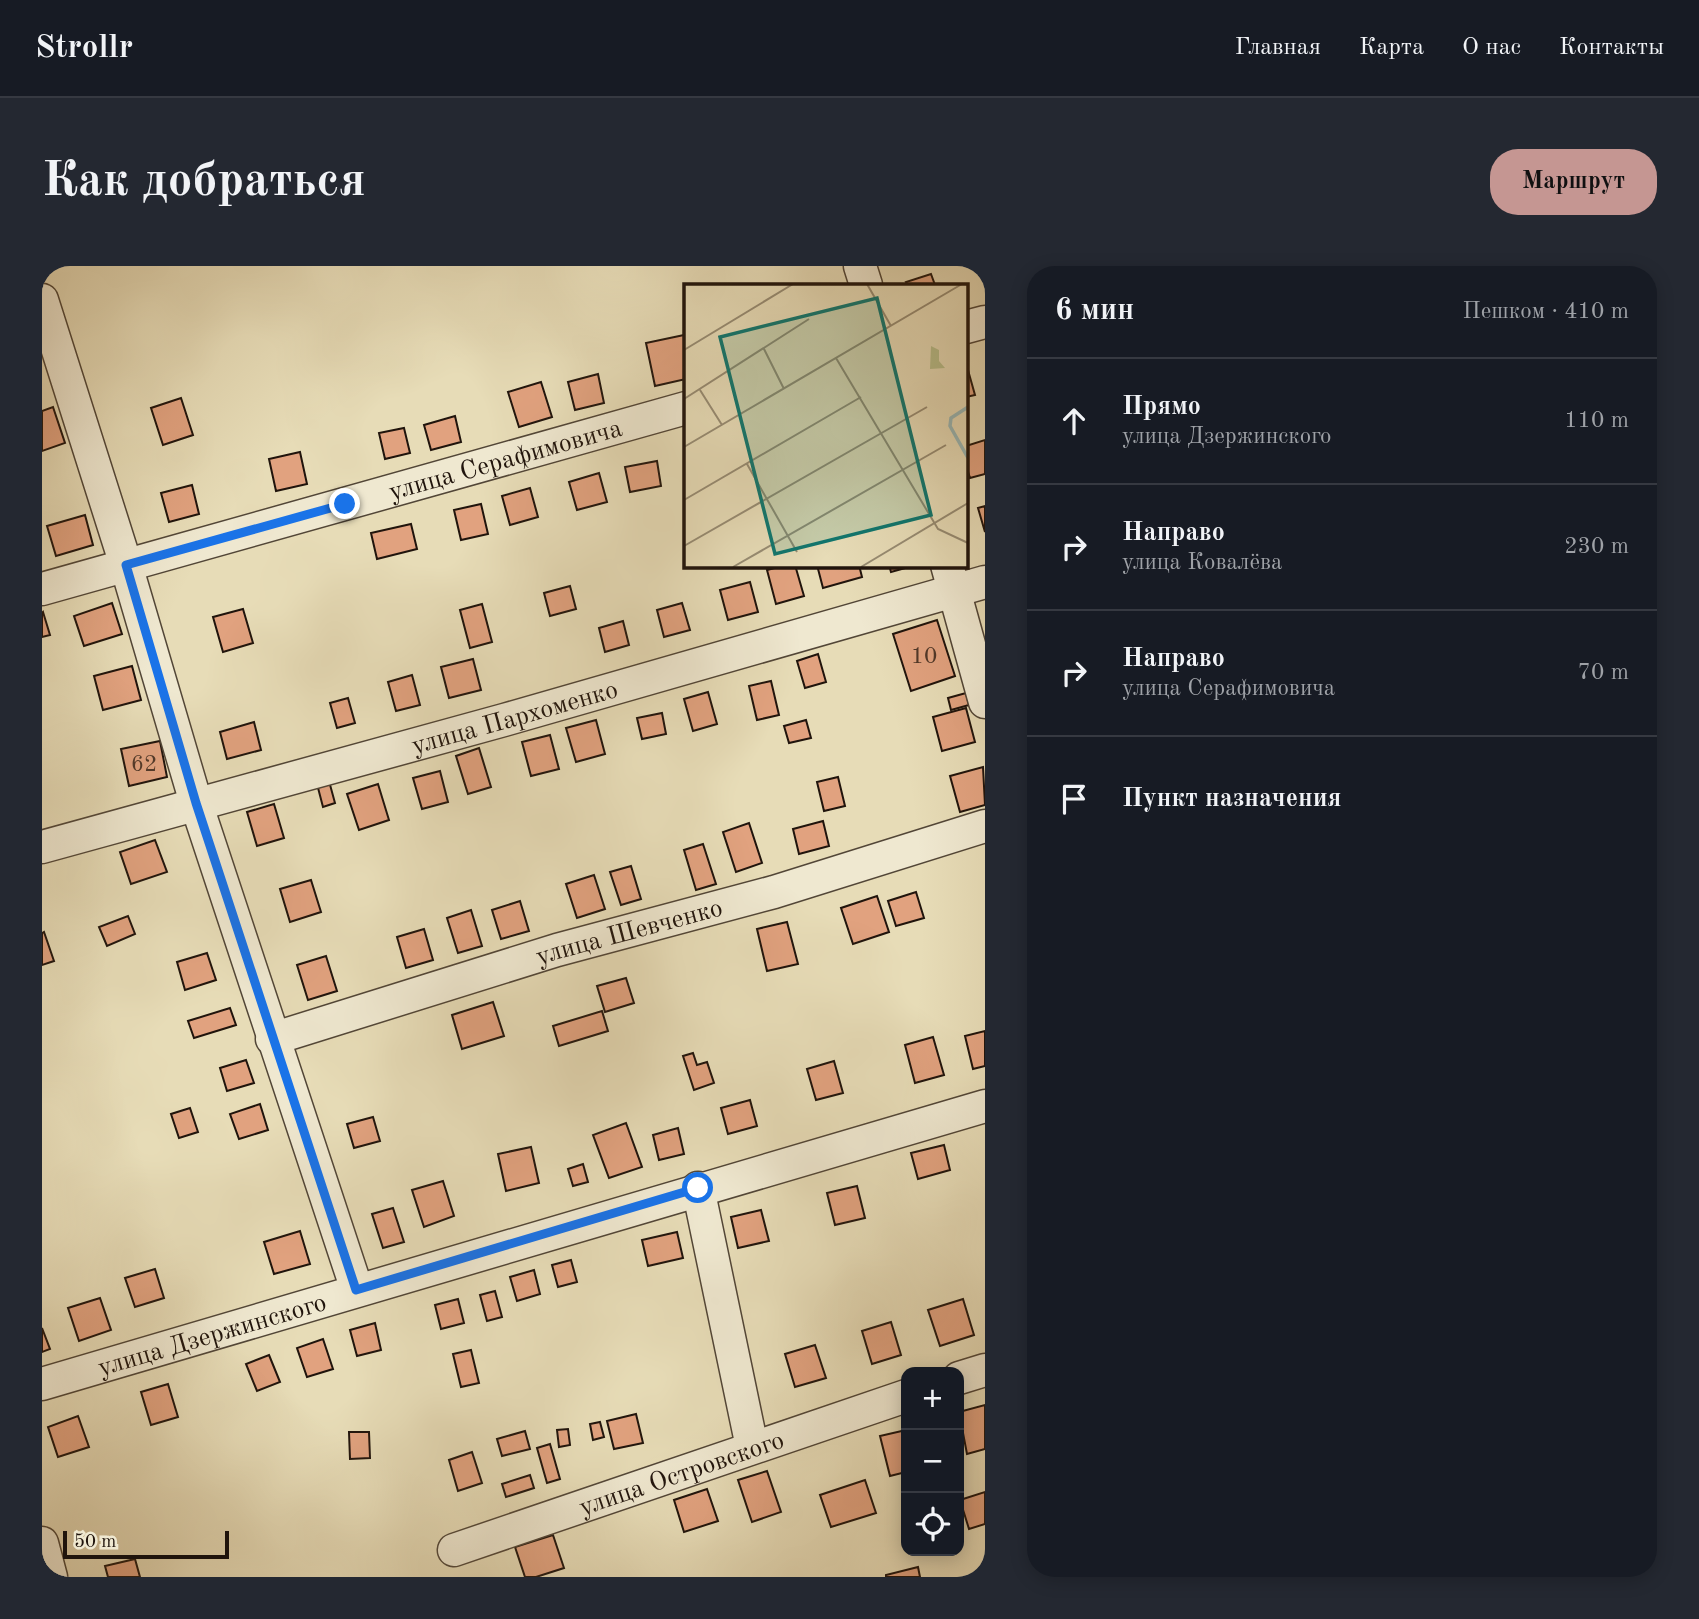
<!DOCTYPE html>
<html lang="ru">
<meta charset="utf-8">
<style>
:root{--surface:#171b24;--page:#242831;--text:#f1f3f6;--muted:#9ea1a6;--line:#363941;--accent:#c59692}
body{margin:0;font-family:"Old Standard TT",serif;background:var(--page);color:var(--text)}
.controls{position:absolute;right:21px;bottom:21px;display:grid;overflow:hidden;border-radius:14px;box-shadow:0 4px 18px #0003}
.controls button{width:63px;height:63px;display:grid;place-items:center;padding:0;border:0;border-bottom:2px solid var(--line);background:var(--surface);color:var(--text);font:35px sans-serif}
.scale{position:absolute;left:21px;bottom:18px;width:166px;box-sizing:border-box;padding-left:7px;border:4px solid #20140c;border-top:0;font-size:19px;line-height:24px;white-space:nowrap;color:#20140c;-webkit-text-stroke:5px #efe8d0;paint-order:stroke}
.stop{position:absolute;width:21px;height:21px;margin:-16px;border:5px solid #1a73e8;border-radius:50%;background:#fff}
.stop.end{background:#1a73e8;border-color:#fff;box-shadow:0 2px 7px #0008}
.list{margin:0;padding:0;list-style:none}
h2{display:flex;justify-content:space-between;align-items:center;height:91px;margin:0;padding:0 28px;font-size:30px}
h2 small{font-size:23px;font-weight:400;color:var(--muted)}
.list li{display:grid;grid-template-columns:46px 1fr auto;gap:21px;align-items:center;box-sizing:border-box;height:126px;padding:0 28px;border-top:2px solid var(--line)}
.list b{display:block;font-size:26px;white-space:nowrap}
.list p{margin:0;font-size:23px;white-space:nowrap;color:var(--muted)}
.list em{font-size:23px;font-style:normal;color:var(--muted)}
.icon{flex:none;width:38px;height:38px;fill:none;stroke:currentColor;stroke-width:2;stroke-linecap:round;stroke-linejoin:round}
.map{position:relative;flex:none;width:943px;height:1311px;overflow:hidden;border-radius:28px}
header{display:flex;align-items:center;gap:42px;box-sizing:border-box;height:98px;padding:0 35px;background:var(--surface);border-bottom:2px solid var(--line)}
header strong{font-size:33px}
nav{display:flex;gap:38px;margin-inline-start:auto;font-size:24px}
.intro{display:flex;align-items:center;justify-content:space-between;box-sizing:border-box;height:168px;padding:0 42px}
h1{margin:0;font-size:49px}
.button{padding:18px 32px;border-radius:28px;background:var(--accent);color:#111;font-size:24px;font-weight:700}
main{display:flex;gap:42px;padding:0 42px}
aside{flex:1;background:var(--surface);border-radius:28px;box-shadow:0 4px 18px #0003}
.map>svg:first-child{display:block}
.building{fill:#e1a27f;stroke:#20140c;stroke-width:2}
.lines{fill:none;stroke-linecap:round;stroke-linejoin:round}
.minor-casing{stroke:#524637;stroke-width:35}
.minor{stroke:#efe8d0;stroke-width:32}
.route{stroke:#1a73e8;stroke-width:9}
.labels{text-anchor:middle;stroke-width:5;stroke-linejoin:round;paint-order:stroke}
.number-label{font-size:23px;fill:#503829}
.street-label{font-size:26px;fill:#20140c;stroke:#efe8d0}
.inset-river{fill:none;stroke:#9ab9b8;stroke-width:3.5}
.inset-road{fill:none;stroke:#978c73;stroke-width:2}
.view{fill:#0f766e;fill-opacity:0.15;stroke:#0f766e;stroke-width:3.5}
.inset-edge{fill:none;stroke:#20140c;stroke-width:3.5}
</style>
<header>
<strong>Strollr</strong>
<nav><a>Главная</a><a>Карта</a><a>О нас</a><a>Контакты</a></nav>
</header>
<div class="intro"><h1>Как добраться</h1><a class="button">Маршрут</a></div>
<main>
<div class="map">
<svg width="943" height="1311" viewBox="0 0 943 1311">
<rect width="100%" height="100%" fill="#e7dcb7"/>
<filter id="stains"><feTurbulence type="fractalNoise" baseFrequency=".00286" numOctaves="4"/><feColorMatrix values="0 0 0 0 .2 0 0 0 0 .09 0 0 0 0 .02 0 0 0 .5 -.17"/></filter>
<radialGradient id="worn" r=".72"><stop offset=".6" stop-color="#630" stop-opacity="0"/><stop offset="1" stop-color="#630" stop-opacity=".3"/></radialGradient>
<g class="building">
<path d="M889 8 893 19H866L864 16Z"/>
<path d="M642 69 644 113 613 120 604 77Z"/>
<path d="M924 97 933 129 924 131Z"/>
<path d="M556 108 562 137 533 144 526 116Z"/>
<path d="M499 116 510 151 477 161 466 126Z"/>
<path d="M139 132 151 169 121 179 109 142Z"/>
<path d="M11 141 23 177 0 185V145Z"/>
<path d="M413 150 419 176 389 184 382 159Z"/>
<path d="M362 162 368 187 343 193 337 167Z"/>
<path d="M943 174V208L928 212 924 199V180Z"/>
<path d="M258 186 265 218 234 225 227 193Z"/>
<path d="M615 195 619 220 588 226 583 201Z"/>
<path d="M557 207 565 236 535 244 527 216Z"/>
<path d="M150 219 157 248 127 256 119 227Z"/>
<path d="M488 222 496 251 468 259 460 230Z"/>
<path d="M439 238 446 268 419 274 412 244Z"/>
<path d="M943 240V266L936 242Z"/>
<path d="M43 249 51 279 14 290 5 260Z"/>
<path d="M369 258 375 283 335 293 329 267Z"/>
<path d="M744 299H753L762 330 734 338 725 304Z"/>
<path d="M775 299H817L820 311 781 322Z"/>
<path d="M847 299H874L849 306Z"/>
<path d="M708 316 716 346 686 354 678 324Z"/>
<path d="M528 320 534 343 508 350 502 327Z"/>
<path d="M70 337 80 368 42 380 32 350Z"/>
<path d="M640 337 648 364 622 371 615 344Z"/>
<path d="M440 338 450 376 428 382 418 344Z"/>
<path d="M201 343 211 377 181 386 171 351Z"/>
<path d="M1 346 8 369 0 371V347Z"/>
<path d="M895 354 913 410 869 425 851 368Z"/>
<path d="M581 355 587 379 563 386 557 362Z"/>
<path d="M776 388 784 416 763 422 755 395Z"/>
<path d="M431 393 439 424 407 432 399 401Z"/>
<path d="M90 400 99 434 61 444 52 410Z"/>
<path d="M370 409 378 439 354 445 346 416Z"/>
<path d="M729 415 737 449 715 454 707 420Z"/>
<path d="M666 426 675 458 651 465 642 433Z"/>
<path d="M924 427 927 439 909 444 906 432Z"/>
<path d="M306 432 313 457 295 462 288 437Z"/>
<path d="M924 442 933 476 900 485 891 451Z"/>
<path d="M620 447 624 468 600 473 595 452Z"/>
<path d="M554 454 563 488 534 496 524 462Z"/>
<path d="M764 454 769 472 747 477 742 460Z"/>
<path d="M212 456 219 484 185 493 178 466Z"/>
<path d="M508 469 517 503 489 510 480 476Z"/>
<path d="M118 475 125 511 87 520 79 483Z"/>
<path d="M437 482 449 521 426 528 414 490Z"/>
<path d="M941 501 943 539 918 546 908 510Z"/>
<path d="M398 505 406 536 380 543 371 512Z"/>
<path d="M796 511 803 540 782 545 775 516Z"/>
<path d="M287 515 293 537 281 541 275 518Z"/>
<path d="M336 518 347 554 317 564 305 528Z"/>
<path d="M232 538 242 572 215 580 205 546Z"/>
<path d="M781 555 787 580 757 588 751 563Z"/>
<path d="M707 557 720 597 694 606 681 566Z"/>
<path d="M113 574 125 606 89 618 78 586Z"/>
<path d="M661 578 674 618 654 624 642 584Z"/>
<path d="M589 600 599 633 579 639 568 606Z"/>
<path d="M552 609 563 643 535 652 524 618Z"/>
<path d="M269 614 279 646 248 656 238 623Z"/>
<path d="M874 626 882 652 854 660 846 635Z"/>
<path d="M835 630 847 666 811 678 799 642Z"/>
<path d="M478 635 487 665 459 673 450 644Z"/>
<path d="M429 644 440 680 416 687 405 652Z"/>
<path d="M86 650 93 668 65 680 57 661Z"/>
<path d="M745 656 756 698 725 705 715 663Z"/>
<path d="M382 663 391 694 364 702 355 671Z"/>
<path d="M2 666 12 695 0 699V667Z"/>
<path d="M165 687 174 714 143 724 135 696Z"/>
<path d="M284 690 295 725 266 734 255 699Z"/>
<path d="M584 712 592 737 563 746 555 720Z"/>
<path d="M451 736 462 770 420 783 410 749Z"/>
<path d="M188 742 194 759 152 772 146 755Z"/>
<path d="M560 745 566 765 517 780 511 760Z"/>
<path d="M943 765V800L931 803 923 770Z"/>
<path d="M891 771 902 809 873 817 863 779Z"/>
<path d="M651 787 655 799 665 796 672 817 652 824 641 790Z"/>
<path d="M204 794 212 817 185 825 178 802Z"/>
<path d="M792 795 801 827 774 834 765 803Z"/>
<path d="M708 834 715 860 686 868 679 842Z"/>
<path d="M218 838 226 864 197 873 188 848Z"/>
<path d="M148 842 156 866 137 872 129 848Z"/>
<path d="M331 851 338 875 312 882 305 858Z"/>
<path d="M584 857 600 901 567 912 551 869Z"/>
<path d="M636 862 642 888 617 894 611 869Z"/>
<path d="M902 879 908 904 876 913 869 887Z"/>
<path d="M489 881 497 917 464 925 456 888Z"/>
<path d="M541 898 546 916 531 920 526 903Z"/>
<path d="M401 915 412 950 382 961 370 924Z"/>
<path d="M815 920 823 952 793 959 785 927Z"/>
<path d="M351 942 362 976 341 982 330 948Z"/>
<path d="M719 944 727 975 696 982 689 951Z"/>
<path d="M258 965 268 998 232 1008 222 976Z"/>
<path d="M635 966 641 992 606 1000 600 974Z"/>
<path d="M529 994 535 1016 516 1021 510 999Z"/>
<path d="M113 1003 122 1032 93 1041 83 1012Z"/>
<path d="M492 1004 498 1028 475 1035 468 1011Z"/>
<path d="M453 1025 460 1051 445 1055 438 1029Z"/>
<path d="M58 1032 69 1064 37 1075 26 1042Z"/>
<path d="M416 1033 422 1057 399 1063 393 1039Z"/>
<path d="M921 1033 932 1069 898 1080 886 1044Z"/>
<path d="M849 1056 859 1089 830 1098 820 1065Z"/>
<path d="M333 1057 339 1084 315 1090 308 1064Z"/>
<path d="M0 1062 8 1083 0 1086Z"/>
<path d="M281 1073 291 1103 265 1111 255 1082Z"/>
<path d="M773 1079 784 1112 753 1121 743 1088Z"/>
<path d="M429 1084 437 1117 419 1121 411 1088Z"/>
<path d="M227 1089 238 1116 215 1125 204 1098Z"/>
<path d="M126 1118 136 1151 109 1159 99 1126Z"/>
<path d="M943 1139V1183L925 1188 917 1146Z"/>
<path d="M594 1148 601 1177 572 1183 565 1155Z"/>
<path d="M36 1150 47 1181 16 1191 6 1161Z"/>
<path d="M558 1156 562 1171 551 1174 548 1158Z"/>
<path d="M526 1163 528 1179 517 1181 515 1164Z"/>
<path d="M864 1164V1206L848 1210 838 1170Z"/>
<path d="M483 1165 488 1183 460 1190 455 1173Z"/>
<path d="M307 1166H327L328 1192 308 1193Z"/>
<path d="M508 1178 518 1213 505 1217 495 1182Z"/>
<path d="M430 1186 440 1217 416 1225 407 1194Z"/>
<path d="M725 1205 739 1246 710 1256 696 1214Z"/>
<path d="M488 1209 492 1222 464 1231 460 1218Z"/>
<path d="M823 1214 834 1247 789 1261 778 1229Z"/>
<path d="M665 1223 676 1255 642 1266 632 1234Z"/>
<path d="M943 1226V1258L927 1263 918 1234Z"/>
<path d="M511 1269 522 1302 494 1311H483L473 1281Z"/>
<path d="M93 1293 98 1311H66L63 1300Z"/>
<path d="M876 1301 878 1311H844V1309Z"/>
</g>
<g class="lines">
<g class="minor-casing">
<g id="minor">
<path d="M818 0 824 19"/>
<path d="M0 34 84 299 154 537 315 1024"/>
<path d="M924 61 943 56"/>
<path d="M905 299 943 436"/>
<path id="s1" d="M0 323 644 142"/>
<path id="s2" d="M0 581 462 454 943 316"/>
<path id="s3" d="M230 773 515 684 732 626 943 560"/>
<path d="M656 922 710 1181"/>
<path d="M917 1112 943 1104"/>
<path id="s4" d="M0 1118 943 840"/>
<path d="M0 1277 9 1311"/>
<path id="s5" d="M412 1284 864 1130"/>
</g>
</g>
<use href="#minor" class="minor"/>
</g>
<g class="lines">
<path class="route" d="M303 238 84 299 154 537 314 1024 656 922"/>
</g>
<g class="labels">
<g class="number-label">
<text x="882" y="397">10</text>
<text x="102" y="505">62</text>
</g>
<g class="street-label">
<text dy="9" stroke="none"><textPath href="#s1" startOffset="481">улица Серафимовича</textPath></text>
<text dy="9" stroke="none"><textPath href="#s2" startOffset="490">улица Пархоменко</textPath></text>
<text dy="9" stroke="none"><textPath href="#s3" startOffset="373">улица Шевченко</textPath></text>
<text dy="9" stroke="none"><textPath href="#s4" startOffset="177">улица Дзержинского</textPath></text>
<text dy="9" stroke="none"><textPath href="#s5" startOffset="240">улица Островского</textPath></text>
</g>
</g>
<g transform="translate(642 18)">
<rect width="284" height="284" fill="#e7dcb7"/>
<path d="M247 62 255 66V77L261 84 246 85Z" fill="#b8bf8c"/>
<path class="inset-river" d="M284 123 267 134 266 142 284 174"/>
<path class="inset-road" d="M183 0 207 42M80 65 100 105M0 66 109 0M152 74 254 245 284 259M16 106 38 141M0 115 125 35M0 163 278 0M63 180 113 268M0 216 177 113M0 262 243 123M49 283 262 161M177 283 284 219"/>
<path class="view" d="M193 14 247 231 91 270 36 53Z"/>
<rect width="284" height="284" class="inset-edge"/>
</g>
<rect width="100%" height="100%" filter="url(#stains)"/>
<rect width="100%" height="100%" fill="url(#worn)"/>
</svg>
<div class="controls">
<button>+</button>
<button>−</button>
<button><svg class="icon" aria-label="locate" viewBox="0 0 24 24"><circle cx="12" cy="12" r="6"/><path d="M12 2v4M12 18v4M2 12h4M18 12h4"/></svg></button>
</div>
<div class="scale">50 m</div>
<div class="stop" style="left:656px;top:922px"></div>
<div class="stop end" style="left:303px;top:238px"></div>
</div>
<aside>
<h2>6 мин<small>Пешком · 410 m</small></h2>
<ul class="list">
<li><svg class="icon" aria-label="ahead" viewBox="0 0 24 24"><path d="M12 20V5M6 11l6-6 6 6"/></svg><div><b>Прямо</b><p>улица Дзержинского</p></div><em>110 m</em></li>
<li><svg class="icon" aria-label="right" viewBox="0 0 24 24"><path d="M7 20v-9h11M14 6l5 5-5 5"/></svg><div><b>Направо</b><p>улица Ковалёва</p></div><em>230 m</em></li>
<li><svg class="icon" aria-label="right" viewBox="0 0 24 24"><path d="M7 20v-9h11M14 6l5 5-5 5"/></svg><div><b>Направо</b><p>улица Серафимовича</p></div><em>70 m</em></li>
<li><svg class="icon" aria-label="arrive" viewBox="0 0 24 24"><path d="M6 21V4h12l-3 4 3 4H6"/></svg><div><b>Пункт назначения</b></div></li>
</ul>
</aside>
</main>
